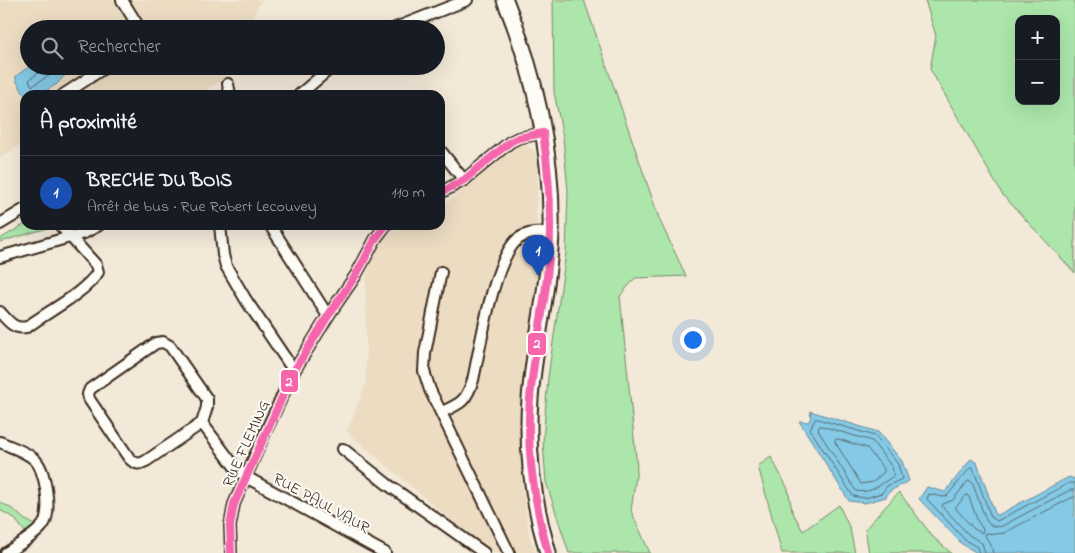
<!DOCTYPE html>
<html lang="fr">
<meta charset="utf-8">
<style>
:root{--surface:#171b24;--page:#20242c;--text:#f1f3f6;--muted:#9ea1a6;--line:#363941;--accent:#d1495b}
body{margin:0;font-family:"Indie Flower",sans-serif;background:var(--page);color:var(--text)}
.controls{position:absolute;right:15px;top:15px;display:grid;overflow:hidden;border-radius:10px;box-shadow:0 5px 20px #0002}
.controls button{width:45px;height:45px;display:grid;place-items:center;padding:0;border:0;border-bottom:1px solid var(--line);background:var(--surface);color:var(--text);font:25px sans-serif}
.you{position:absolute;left:692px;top:339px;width:18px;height:18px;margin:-12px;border:4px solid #fff;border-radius:50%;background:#1a73e8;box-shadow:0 0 0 8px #1a73e833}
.badge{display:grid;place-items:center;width:32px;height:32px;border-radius:50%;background:var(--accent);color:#fff;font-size:16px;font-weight:700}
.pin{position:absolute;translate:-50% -41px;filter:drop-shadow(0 1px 2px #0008)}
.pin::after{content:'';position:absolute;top:26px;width:18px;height:15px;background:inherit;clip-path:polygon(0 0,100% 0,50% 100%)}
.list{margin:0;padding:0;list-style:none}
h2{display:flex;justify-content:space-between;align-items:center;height:65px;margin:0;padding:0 20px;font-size:21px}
h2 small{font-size:16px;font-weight:400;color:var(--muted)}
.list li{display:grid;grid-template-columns:32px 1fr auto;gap:15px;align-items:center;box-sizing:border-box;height:75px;padding:0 20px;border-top:1px solid var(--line)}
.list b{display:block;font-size:19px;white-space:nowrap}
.list p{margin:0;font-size:16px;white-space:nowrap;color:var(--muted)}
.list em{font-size:16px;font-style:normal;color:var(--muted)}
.icon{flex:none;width:28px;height:28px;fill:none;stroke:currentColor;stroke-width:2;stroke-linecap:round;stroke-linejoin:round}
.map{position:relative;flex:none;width:1075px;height:553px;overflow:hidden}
.search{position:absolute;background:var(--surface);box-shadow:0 5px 20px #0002;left:20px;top:20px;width:425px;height:55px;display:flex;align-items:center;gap:12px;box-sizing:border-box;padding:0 18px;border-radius:28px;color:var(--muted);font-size:19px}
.panel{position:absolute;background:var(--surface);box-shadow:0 5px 20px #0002;left:20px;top:90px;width:425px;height:140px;border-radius:15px}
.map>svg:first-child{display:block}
.built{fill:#ebdcc2}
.green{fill:#ace6ab;stroke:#748864;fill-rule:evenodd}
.water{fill:#84c9e6;stroke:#678996}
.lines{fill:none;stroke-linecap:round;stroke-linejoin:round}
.shore{stroke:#586a6e;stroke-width:1}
.street-casing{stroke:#3b2a1e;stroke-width:14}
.secondary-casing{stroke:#3b2a1e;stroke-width:19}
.street{stroke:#fdfcf7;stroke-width:10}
.secondary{stroke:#fdfcf7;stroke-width:15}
.bus-1-casing{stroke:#fdfcf7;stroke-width:11}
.bus-1{stroke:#f566ac;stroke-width:8}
.labels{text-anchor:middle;stroke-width:4;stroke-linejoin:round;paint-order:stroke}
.street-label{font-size:16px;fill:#3b2a1e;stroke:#fdfcf7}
.line-badge{stroke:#fdfcf7;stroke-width:2}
.badge-label{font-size:14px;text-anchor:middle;font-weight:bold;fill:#fff}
</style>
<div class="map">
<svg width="1075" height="553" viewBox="0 0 1075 553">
<rect width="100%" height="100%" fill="#f2e9d8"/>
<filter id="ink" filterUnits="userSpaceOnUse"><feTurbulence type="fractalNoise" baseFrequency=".02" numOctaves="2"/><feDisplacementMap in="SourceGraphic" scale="10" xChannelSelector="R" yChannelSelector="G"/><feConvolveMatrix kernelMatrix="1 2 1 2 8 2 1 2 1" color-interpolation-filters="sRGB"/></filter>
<g filter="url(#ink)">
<g class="built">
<path d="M0 0H261L247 29H29V66H229L223 79 198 95H25V141L0 158Z"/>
<path d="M517 144 525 145 532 149 536 154 538 172 536 205 539 262 521 399 520 438 523 490 529 535 536 553H490L347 432 366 384V276L377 245 400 225H440V205L449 201Z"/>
</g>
<g class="green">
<path d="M553 0H584L660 221 686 276 635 278 620 296 637 468 631 511 650 553H569L546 482 543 442 548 377 566 253 568 191 563 137 554 92Z"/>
<path d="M925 0H1075V273L1002 194 930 69 936 36ZM1019 19H1056V101H1019Z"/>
<path d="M25 224V225L55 226 0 242V239Z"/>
<path d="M771 457 788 489 792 511 803 531 839 505 850 529 855 553H782L758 466Z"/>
<path d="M899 492 932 536 951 553H869L865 529Z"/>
<path d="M0 502 14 510 24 519 35 525 25 532 14 518 0 510Z"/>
</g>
<g class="water">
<path d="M30 66H60L65 75 57 84 39 95 25 96 16 80V76Z"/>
<path d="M810 411 878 432 902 461 909 481 890 491 886 497 865 503 849 501 799 421 809 422 811 416Z"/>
<path d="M971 459 977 463 996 516 1069 477 1075 479V553H977L962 544 919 499 927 487 945 492Z"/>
</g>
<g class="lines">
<g class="shore">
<path d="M40 66 38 73 29 80 32 86 50 75 51 73 50 66"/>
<path d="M818 419 875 436 898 464 902 479 887 486 882 493 865 498 853 496 810 429 815 419Z"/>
<path d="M821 426 872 441 892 467 894 476C881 483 873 494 856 491L818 430 819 427Z"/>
<path d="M838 439 867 448 884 469V472L873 482 861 484 835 442V440Z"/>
<path d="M967 495 969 497 978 522 983 529 982 533 974 529 956 509V507Z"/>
<path d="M979 553 977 547 965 540 927 499 929 494 943 497 947 496 970 468H973L991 517 997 521 1069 483H1075"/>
<path d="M985 553 982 543 969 535 942 506 943 504 953 500 968 481 972 482 986 520C990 526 995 528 1002 526L1070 490H1075"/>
<path d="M993 553 991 545 985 536 986 533 996 534 1004 533 1071 498 1075 497"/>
</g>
<g class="street-casing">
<g id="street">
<path d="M122 0 140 29"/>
<path d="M393 29 467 0"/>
<path d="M228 84 230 95"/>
<path d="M63 95 107 66"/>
<path d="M299 95 333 66"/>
<path d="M440 150 464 180"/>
<path d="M440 193 464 180 510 142 518 138 543 133"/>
<path d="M0 224 25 209"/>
<path d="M220 225 223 255 226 266 246 300 294 371"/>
<path d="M270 225 328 316"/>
<path d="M0 257 84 233 99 225"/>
<path d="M441 272 425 353 424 371 430 390 509 553"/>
<path d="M0 312C8 321 14 330 27 327 47 312 85 293 98 272L96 265 60 225"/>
<path d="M442 412C462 403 466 401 473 380 480 348 494 258 518 239 528 232 539 232 551 233"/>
<path d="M202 423 207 407V399L170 346 163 342 156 343 90 389 88 394 89 399 129 458C135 464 139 465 146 461L202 423 235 467 246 477 385 553"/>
<path d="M0 442C11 447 25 451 34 459 46 469 52 513 43 525 35 536 18 545 6 553"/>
<path d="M343 449 387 484 484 553"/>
<path d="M231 553 230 526 234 504 265 433 294 371 328 316 356 275 376 238 386 225"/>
</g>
</g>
<g class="secondary-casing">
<path id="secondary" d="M505 0C535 73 553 155 551 233 549 289 534 344 530 399 526 452 533 502 548 553"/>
</g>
<use href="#street" class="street"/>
<use href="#secondary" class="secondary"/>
<g class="bus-1-casing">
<g id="bus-1">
<path d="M543 133C550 181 553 229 547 277 542 324 530 370 529 417 528 464 536 509 548 553"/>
<path d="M440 193 464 180 510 142 518 138 543 133"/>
<path d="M231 553 230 526 234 504 294 371 328 316 356 275 376 238 386 225"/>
</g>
</g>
<use href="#bus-1" class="bus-1"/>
</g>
</g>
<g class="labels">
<g class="street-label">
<text transform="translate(245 443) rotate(-66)" y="6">RUE FLEMING</text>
<text transform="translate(322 502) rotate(29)" y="6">RUE PAUL VAUR</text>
</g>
</g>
<g class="line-badge">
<rect x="527" y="332" width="20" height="24" rx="5" fill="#f566ac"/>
<rect x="280" y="369" width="19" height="24" rx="5" fill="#f566ac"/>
</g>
<g class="badge-label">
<text x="537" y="348">2</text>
<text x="289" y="386">2</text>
</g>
</svg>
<div class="controls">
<button>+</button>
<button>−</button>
</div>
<div class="you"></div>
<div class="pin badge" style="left:538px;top:276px;background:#1a4fb4">1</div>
<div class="search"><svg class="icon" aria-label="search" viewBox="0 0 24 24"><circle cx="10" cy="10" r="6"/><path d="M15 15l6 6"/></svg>Rechercher</div>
<section class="panel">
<h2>À proximité<small></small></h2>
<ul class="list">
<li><span class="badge" style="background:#1a4fb4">1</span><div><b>BRECHE DU BOIS</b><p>Arrêt de bus · Rue Robert Lecouvey</p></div><em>110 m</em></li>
</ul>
</section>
</div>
